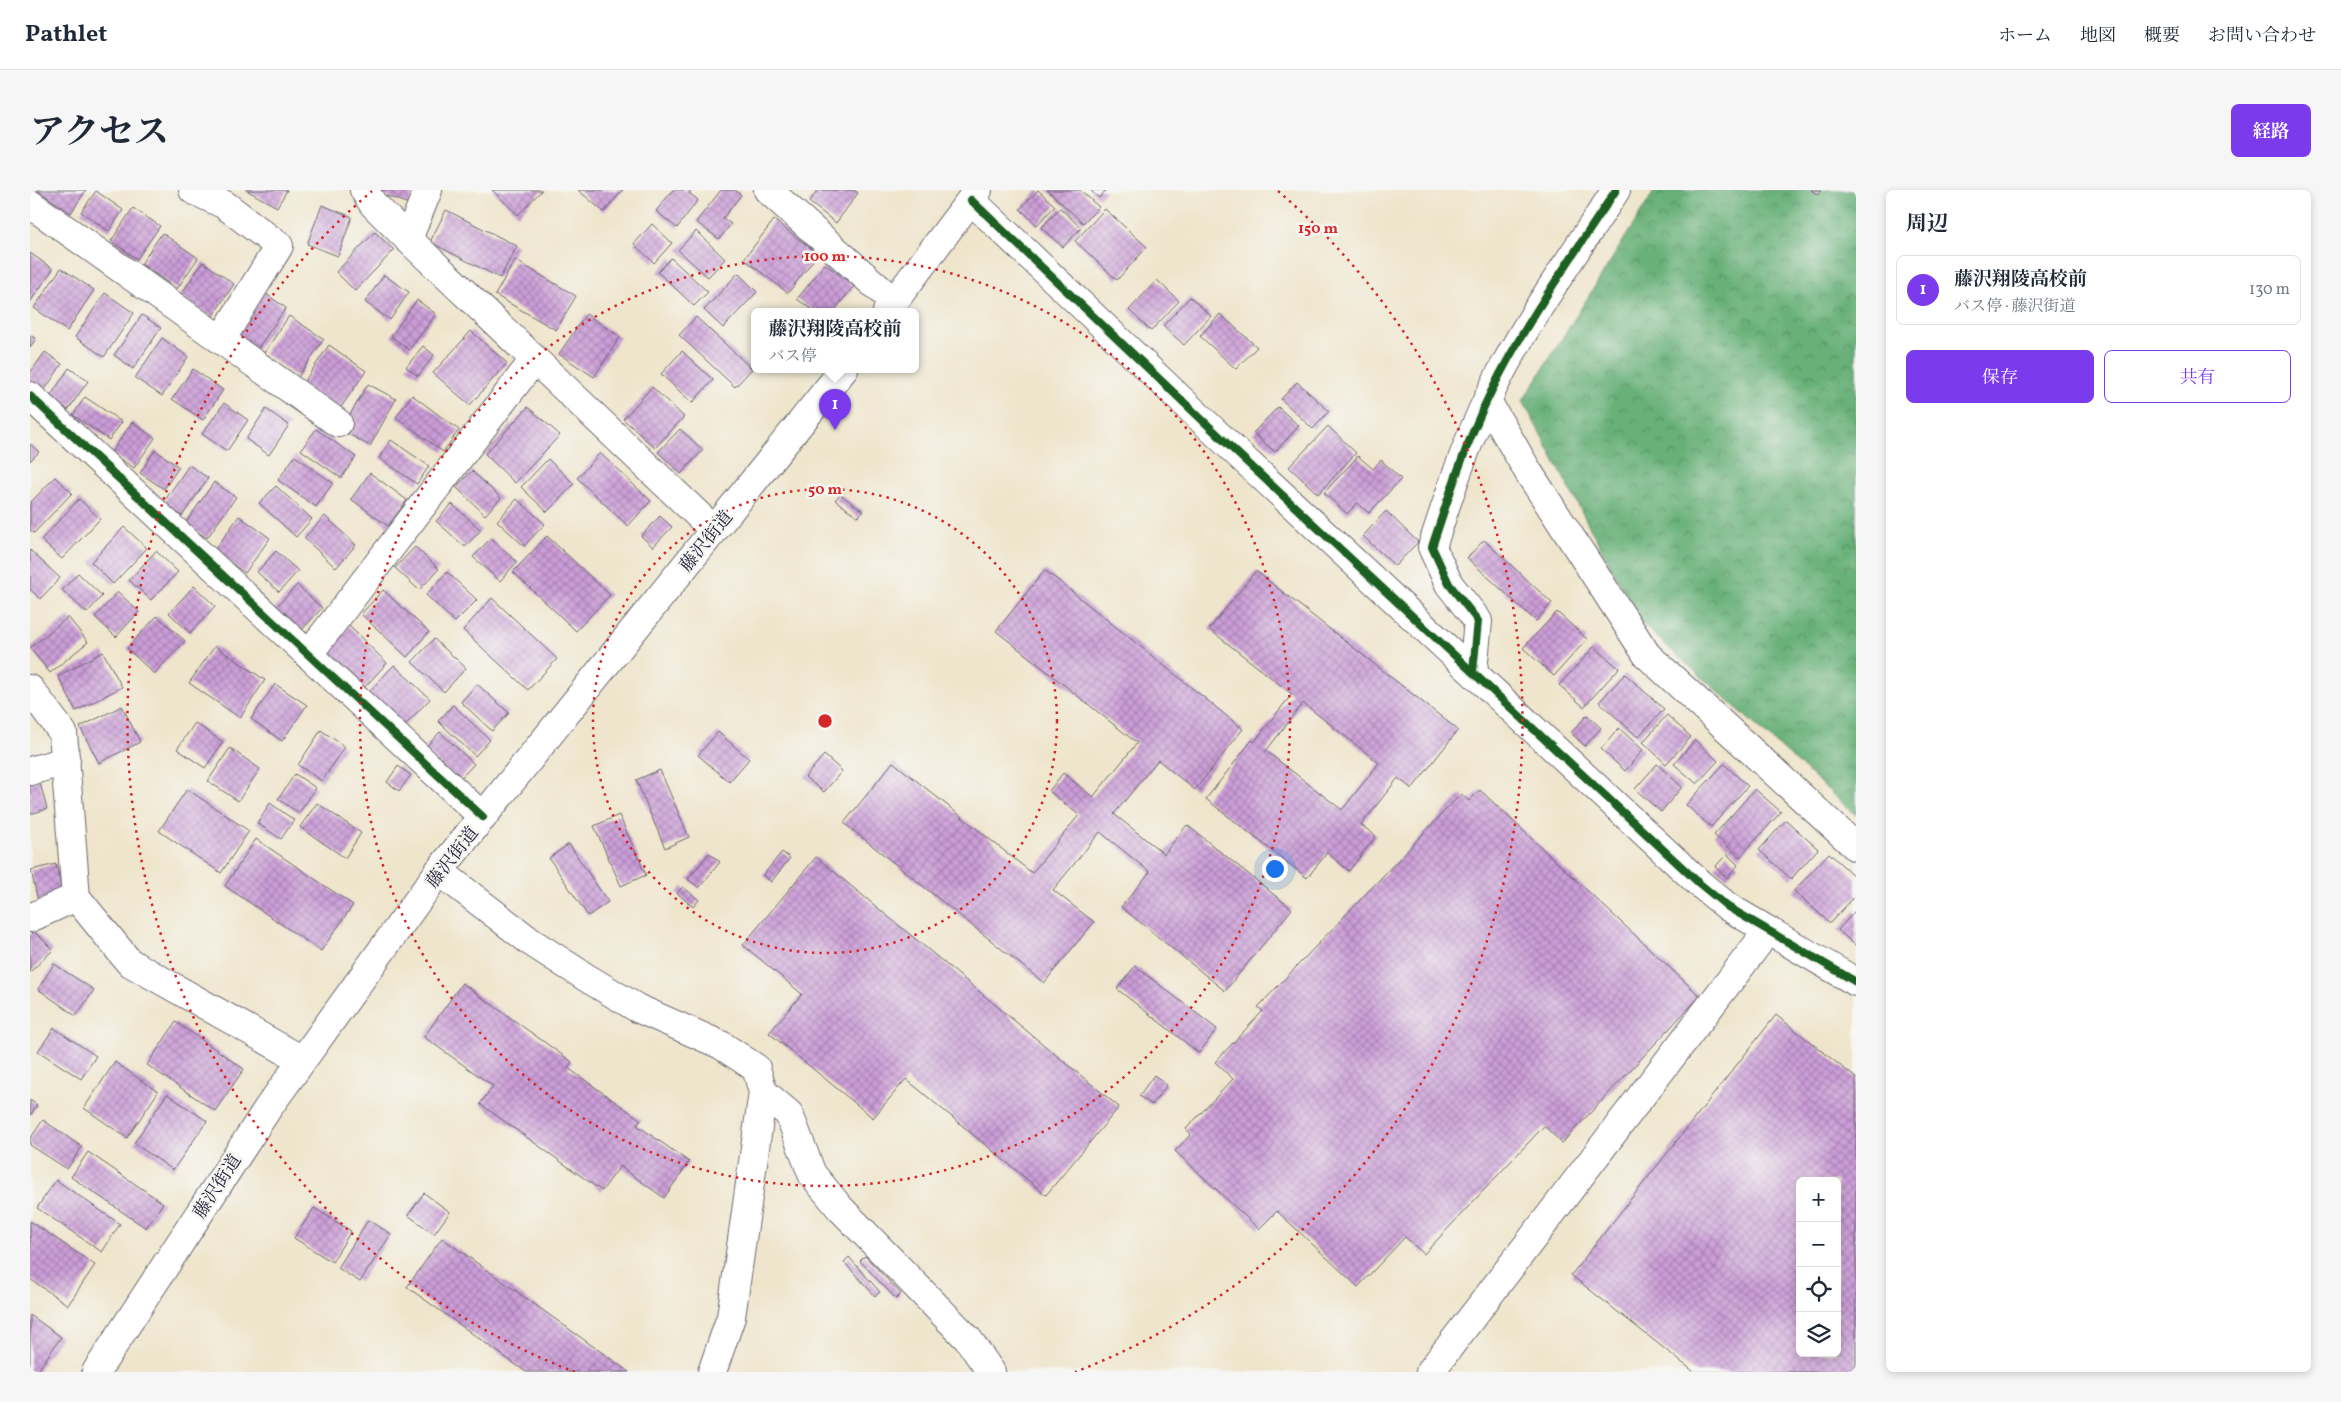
<!DOCTYPE html>
<html lang="ja">
<meta charset="utf-8">
<style>
:root{--surface:#fff;--page:#f6f6f7;--text:#1f2937;--muted:#747a83;--line:#e0e1e3;--accent:#7c3aed}
body{margin:0;font-family:Vollkorn,"Noto Serif JP",serif;background:var(--page);color:var(--text)}
.controls{position:absolute;right:15px;bottom:15px;display:grid;overflow:hidden;border-radius:8px;box-shadow:0 2px 8px #0003}
.controls button{width:45px;height:45px;display:grid;place-items:center;padding:0;border:0;border-bottom:1px solid var(--line);background:var(--surface);color:var(--text);font:25px sans-serif}
.you{position:absolute;left:1244px;top:678px;width:18px;height:18px;margin:-12px;border:4px solid #fff;border-radius:50%;background:#1a73e8;box-shadow:0 0 0 8px #1a73e833}
.badge{display:grid;place-items:center;width:32px;height:32px;border-radius:50%;background:var(--accent);color:#fff;font-size:16px;font-weight:700}
.pin{position:absolute;translate:-50% -41px;filter:drop-shadow(0 1px 2px #0008)}
.pin::after{content:'';position:absolute;top:26px;width:18px;height:15px;background:inherit;clip-path:polygon(0 0,100% 0,50% 100%)}
.popup{position:absolute;left:721px;top:118px;width:168px;height:65px;box-sizing:border-box;display:grid;place-content:center;border-radius:8px;background:var(--surface);filter:drop-shadow(0 1px 4px #0005);font-size:16px;white-space:nowrap;color:var(--muted)}
.popup b{font-size:19px;color:var(--text)}
.popup::after{content:'';position:absolute;left:50%;top:100%;margin-left:-10px;border:10px solid transparent;border-top-color:var(--surface)}
.list{margin:0;padding:0;list-style:none}
h2{display:flex;justify-content:space-between;align-items:center;height:65px;margin:0;padding:0 20px;font-size:21px}
h2 small{font-size:16px;font-weight:400;color:var(--muted)}
.list li{display:grid;grid-template-columns:32px 1fr auto;gap:15px;align-items:center;box-sizing:border-box;height:70px;margin:0 10px 10px;padding:0 10px;border:1px solid var(--line);border-radius:8px}
.list b{display:block;font-size:19px;white-space:nowrap}
.list p{margin:0;font-size:16px;white-space:nowrap;color:var(--muted)}
.list em{font-size:16px;font-style:normal;color:var(--muted)}
.actions{display:flex;gap:10px;padding:15px 20px}
.actions a{flex:1;padding:11px 0;border:1px solid var(--accent);border-radius:8px;text-align:center;font-size:18px;color:var(--accent)}
.actions .main{background:var(--accent);color:#fff}
.icon{flex:none;width:28px;height:28px;fill:none;stroke:currentColor;stroke-width:2;stroke-linecap:round;stroke-linejoin:round}
.map{position:relative;flex:none;width:1826px;height:1182px;overflow:hidden;border-radius:8px}
header{display:flex;align-items:center;gap:30px;box-sizing:border-box;height:70px;padding:0 25px;background:var(--surface);border-bottom:1px solid var(--line)}
header strong{font-size:24px}
nav{display:flex;gap:28px;margin-inline-start:auto;font-size:18px}
.intro{display:flex;align-items:center;justify-content:space-between;box-sizing:border-box;height:120px;padding:0 30px}
h1{margin:0;font-size:35px}
.button{padding:12px 22px;border-radius:8px;background:var(--accent);color:#fff;font-size:18px;font-weight:700}
main{display:flex;gap:30px;padding:0 30px}
aside{flex:1;background:var(--surface);border-radius:8px;box-shadow:0 2px 8px #0003}
.map>svg:first-child{display:block}
.forest{fill:url(#forest-crowns);stroke:#44695a}
.building{fill:url(#building-cross-hatch);fill-rule:evenodd}
.lines{fill:none;stroke-linecap:round;stroke-linejoin:round}
.minor-casing{stroke:#6a666e;stroke-width:30}
.highway-casing{stroke:#6a666e;stroke-width:30}
.minor{stroke:#fff;stroke-width:28}
.highway{stroke:#fff;stroke-width:28}
.cycleway-casing{stroke:#f6f6f2;stroke-width:11}
.cycleway{stroke:#1b5e20;stroke-width:8}
.ring{fill:none;stroke:#d62828;stroke-width:2.5;stroke-dasharray:2.5 5}
.labels{text-anchor:middle;stroke-width:5;stroke-linejoin:round;paint-order:stroke}
.street-label{font-size:18px;fill:#22223b;stroke:#f6f6f2}
.centre{fill:#d62828;stroke:#f6f6f2;stroke-width:2.5}
.ring-label{font-size:15px;text-anchor:middle;font-weight:bold;fill:#d62828;stroke:#f6f6f2;stroke-width:5;stroke-linejoin:round;paint-order:stroke}
</style>
<header>
<strong>Pathlet</strong>
<nav><a>ホーム</a><a>地図</a><a>概要</a><a>お問い合わせ</a></nav>
</header>
<div class="intro"><h1>アクセス</h1><a class="button">経路</a></div>
<main>
<div class="map">
<svg width="1826" height="1182" viewBox="0 0 1826 1182">
<defs>
<pattern id="forest-crowns" width="20" height="18" patternUnits="userSpaceOnUse" patternTransform="scale(1.25)"><rect width="20" height="18" fill="#67b078"/><path d="M2 6a3 3 0 1 1 6 0M12 15a3 3 0 1 1 6 0" fill="none" stroke="#548f64"/></pattern>
<pattern id="building-cross-hatch" width="8" height="8" patternUnits="userSpaceOnUse" patternTransform="scale(1.25)"><rect width="8" height="8" fill="#cc9ed8"/><path d="M0 0l8 8M0 8l8-8" fill="none" stroke="#a580b0"/></pattern>
</defs>
<rect width="100%" height="100%" fill="#f6f6f2"/>
<filter id="ink" filterUnits="userSpaceOnUse"><feTurbulence type="fractalNoise" baseFrequency=".02" numOctaves="2"/><feDisplacementMap in="SourceGraphic" scale="10" xChannelSelector="R" yChannelSelector="G"/><feConvolveMatrix kernelMatrix="1 2 1 2 8 2 1 2 1" color-interpolation-filters="sRGB"/></filter>
<filter id="wash" filterUnits="userSpaceOnUse"><feTurbulence type="fractalNoise" baseFrequency=".0096" numOctaves="4" result="noise"/><feDisplacementMap in="SourceGraphic" scale="20" xChannelSelector="R" yChannelSelector="G"/><feGaussianBlur stdDeviation="1.12" result="paint"/><feColorMatrix in="noise" values="0 0 0 0 0 0 0 0 0 0 0 0 0 0 0 0 0 1.4 0 .05"/><feComposite in="paint" operator="in"/></filter>
<g filter="url(#wash)">
<rect width="100%" height="100%" fill="#efe5cc"/>
<path class="forest" d="M1625 0H1826V625L1610 432 1493 211Z"/>
<g id="blocks">
<g class="building">
<path d="M7 0H56L41 23Z"/>
<path d="M216 0H257L247 17Z"/>
<path d="M352 0H384L379 14 351 4Z"/>
<path d="M462 0H512L488 25Z"/>
<path d="M548 0H593L574 22Z"/>
<path d="M643 0H661L659 3 668 10 647 38 626 21Z"/>
<path d="M691 0H705L711 5 693 28 701 34 689 49 666 32Z"/>
<path d="M788 0H824L828 3 806 33 779 12Z"/>
<path d="M1008 0 1025 16 1007 35 990 19Z"/>
<path d="M1017 0H1050L1069 17 1053 33Z"/>
<path d="M1060 0H1076L1069 8Z"/>
<path d="M1781 0H1792L1788 5Z"/>
<path d="M66 1 93 20 79 41 51 22Z"/>
<path d="M292 15 322 27 308 66 277 54Z"/>
<path d="M103 18 130 36 107 69 81 51Z"/>
<path d="M1030 18 1051 38 1033 57 1011 38Z"/>
<path d="M1075 19 1117 57 1087 90 1045 51Z"/>
<path d="M416 20 487 56 470 88 400 52Z"/>
<path d="M744 30 788 64 758 103 714 69Z"/>
<path d="M622 34 642 53 624 73 604 54Z"/>
<path d="M666 41 695 69 678 87 648 60Z"/>
<path d="M345 42 364 60 325 101 306 82Z"/>
<path d="M132 43 168 68 147 99 111 74Z"/>
<path d="M0 63 23 79 0 112Z"/>
<path d="M641 68 678 102 664 116 628 82Z"/>
<path d="M485 70 546 106 526 140 465 105Z"/>
<path d="M173 72 204 94 182 127 150 106Z"/>
<path d="M795 74 824 96 804 121H784L767 109Z"/>
<path d="M31 78 64 100 37 141 4 118Z"/>
<path d="M708 83 727 102 693 138 674 120Z"/>
<path d="M354 85 379 102 360 130 335 112Z"/>
<path d="M1127 90 1149 111 1121 141 1099 120Z"/>
<path d="M232 101 256 118 225 162 201 146Z"/>
<path d="M75 103 104 123 74 167 45 147Z"/>
<path d="M1160 107 1181 126 1154 155 1133 136Z"/>
<path d="M387 110 406 124 379 160 361 146Z"/>
<path d="M556 124 590 147 564 187 529 164Z"/>
<path d="M1190 124 1227 157 1206 179 1170 146Z"/>
<path d="M112 125 131 138 103 179 84 165Z"/>
<path d="M259 126 294 149 268 187 234 163Z"/>
<path d="M666 127 722 179 705 197 649 145Z"/>
<path d="M441 141 477 173 440 215 403 183Z"/>
<path d="M0 145 6 149 0 157Z"/>
<path d="M132 148 158 167 132 206 105 188Z"/>
<path d="M299 155 336 181 309 220 272 195Z"/>
<path d="M393 156 404 165 388 186 376 177Z"/>
<path d="M652 161 683 190 662 213 631 184Z"/>
<path d="M15 162 32 174 14 201 0 191V183Z"/>
<path d="M39 178 58 191 38 220 20 207Z"/>
<path d="M163 179 193 200 173 230 142 209Z"/>
<path d="M1267 192 1299 221 1283 239 1251 209Z"/>
<path d="M338 194 366 209 340 256 311 240Z"/>
<path d="M622 197 654 227 625 258 593 229Z"/>
<path d="M382 205 429 240 413 262 366 227Z"/>
<path d="M55 207 92 232 79 250 43 225Z"/>
<path d="M194 213 218 230 197 261 172 244Z"/>
<path d="M498 217 530 245 485 293 455 264Z"/>
<path d="M1248 217 1269 236 1245 262 1223 243Z"/>
<path d="M236 219 259 235 239 265 216 249Z"/>
<path d="M102 232 125 248 104 278 81 263Z"/>
<path d="M1298 236 1326 263 1288 304 1259 277Z"/>
<path d="M286 239 326 267 311 288 271 260Z"/>
<path d="M650 239 673 260 651 284 628 262Z"/>
<path d="M361 250 399 276 387 294 349 268Z"/>
<path d="M0 254 9 262 0 271Z"/>
<path d="M125 260 149 277 134 299 110 283Z"/>
<path d="M570 263 621 311 598 336 547 288Z"/>
<path d="M265 266 303 293 286 317 248 290Z"/>
<path d="M1328 266 1343 279 1351 270 1371 289 1339 323 1327 313 1317 324 1294 303Z"/>
<path d="M518 269 544 294 517 322 491 297Z"/>
<path d="M159 275 178 288 152 326 133 313Z"/>
<path d="M442 281 471 308 455 325 426 297Z"/>
<path d="M340 283 377 310 358 336 321 309Z"/>
<path d="M25 287 42 303 4 343 0 340V313Z"/>
<path d="M184 292 206 307 177 348 155 334Z"/>
<path d="M246 296 282 329 266 347 229 313Z"/>
<path d="M810 304 833 321 828 327 805 310Z"/>
<path d="M49 309 70 329 32 369 11 350Z"/>
<path d="M487 309 515 334 494 356 467 331Z"/>
<path d="M422 314 451 340 435 357 406 331Z"/>
<path d="M1356 321 1388 352 1365 376 1333 346Z"/>
<path d="M209 326 240 348 215 383 184 361Z"/>
<path d="M295 326 326 355 306 378 274 348Z"/>
<path d="M630 326 642 337 623 357 611 346Z"/>
<path d="M94 337 117 358 83 394 61 372Z"/>
<path d="M517 346 580 405 546 441 483 382Z"/>
<path d="M461 348 487 372 470 391 443 367Z"/>
<path d="M1454 350 1522 413 1506 431 1437 368Z"/>
<path d="M385 357 409 379 389 400 365 378Z"/>
<path d="M0 360 30 388 10 409 0 399Z"/>
<path d="M126 361 148 382 121 410 99 390Z"/>
<path d="M246 361 268 381 249 402 227 382Z"/>
<path d="M1015 380 1213 539 1165 600 1128 570 1084 624 1134 664 1157 635 1262 719 1195 801 1091 717 1120 682 1070 642 1023 700 1064 732 1014 793 814 633 863 572 1002 683 1049 625 1019 601 1033 583 1063 607 1107 553 966 441Z"/>
<path d="M1226 381 1428 540 1382 599 1368 588 1331 635 1346 646 1319 681 1297 663 1277 688 1176 609 1222 550 1224 552 1262 504 1179 439ZM1273 513 1349 573 1312 620 1236 561Z"/>
<path d="M417 382 447 410 425 432 396 405Z"/>
<path d="M48 383 72 406 57 423 32 400Z"/>
<path d="M267 395 292 418 269 443 244 419Z"/>
<path d="M164 396 185 416 160 443 139 423Z"/>
<path d="M353 400 399 442 377 467 331 424Z"/>
<path d="M88 402 109 422 86 447 65 427Z"/>
<path d="M462 408 527 469 498 500 433 440Z"/>
<path d="M1527 422 1557 449 1524 486 1493 458Z"/>
<path d="M127 426 155 451 124 484 97 458Z"/>
<path d="M38 427 58 452 20 483 0 458Z"/>
<path d="M319 436 357 473 333 499 294 463Z"/>
<path d="M404 449 436 478 414 502 382 472Z"/>
<path d="M185 456 235 490 210 528 159 493Z"/>
<path d="M1564 457 1589 478 1554 517 1529 495Z"/>
<path d="M73 462 92 497 46 521 28 486Z"/>
<path d="M364 475 400 509 374 536 338 503Z"/>
<path d="M1595 484 1634 519 1608 547 1569 512Z"/>
<path d="M245 494 277 515 252 551 221 529Z"/>
<path d="M447 494 479 523 462 541 431 512Z"/>
<path d="M423 515 460 550 445 566 408 531Z"/>
<path d="M92 516 110 552 69 573 50 537Z"/>
<path d="M1557 525 1571 538 1555 556 1541 543Z"/>
<path d="M1637 525 1661 547 1636 574 1613 552Z"/>
<path d="M165 533 193 552 175 578 147 559Z"/>
<path d="M1589 538 1613 560 1595 581 1571 559Z"/>
<path d="M291 540 315 557 292 591 268 575Z"/>
<path d="M410 542 444 574 428 591 394 559Z"/>
<path d="M688 542 719 569 699 592 668 565Z"/>
<path d="M1665 550 1688 571 1667 594 1644 574Z"/>
<path d="M200 558 230 579 208 611 178 591Z"/>
<path d="M794 565 812 581 794 602 775 587Z"/>
<path d="M1627 574 1652 597 1631 622 1605 599Z"/>
<path d="M1694 574 1718 596 1681 637 1656 615Z"/>
<path d="M368 576 381 585 369 601 357 592Z"/>
<path d="M630 580 659 647 635 658 606 590Z"/>
<path d="M265 584 286 598 269 623 248 609Z"/>
<path d="M9 589 17 619 0 624V592Z"/>
<path d="M157 599 219 641 191 683 129 641Z"/>
<path d="M1725 599 1751 622 1710 667 1684 645Z"/>
<path d="M1450 600 1670 806 1532 953 1514 936 1394 1064 1375 1047 1328 1097 1247 1021 1229 1039 1145 961 1161 944 1156 939 1203 889 1185 872 1233 821 1228 817 1431 604 1439 611Z"/>
<path d="M240 613 264 630 251 649 227 633Z"/>
<path d="M287 613 331 643 315 668 270 637Z"/>
<path d="M589 625 616 685 591 696 564 636Z"/>
<path d="M1756 630 1788 659 1761 689 1729 660Z"/>
<path d="M226 649 323 715 291 761 195 696Z"/>
<path d="M539 654 578 712 558 726 519 668Z"/>
<path d="M752 662 760 668 741 692 733 685Z"/>
<path d="M679 663 690 672 669 698 658 689Z"/>
<path d="M1799 663 1826 688V705L1800 733 1764 701Z"/>
<path d="M1697 664 1708 675 1697 688 1685 677Z"/>
<path d="M786 667 1089 917 1016 1005 876 889 843 928 739 843 772 804 713 755Z"/>
<path d="M26 674 33 705 8 711 1 680Z"/>
<path d="M653 697 669 710 663 717 647 703Z"/>
<path d="M1826 720V756L1808 740Z"/>
<path d="M4 741 23 760 0 782V745Z"/>
<path d="M24 774 64 800 46 826 8 799Z"/>
<path d="M1105 776 1187 839 1169 863 1087 799Z"/>
<path d="M432 793 542 872 538 878 611 930 607 935 659 972 634 1008 590 976 572 1001 450 914 463 896 394 847Z"/>
<path d="M1746 825 1826 888V1182H1664L1541 1085ZM1770 991H1807V1163H1770Z"/>
<path d="M146 832 214 879 185 921 117 875Z"/>
<path d="M24 838 66 866 51 889 8 861Z"/>
<path d="M85 872 128 902 97 948 54 918Z"/>
<path d="M1124 885 1137 895 1122 915 1109 906Z"/>
<path d="M137 904 177 931 143 980 104 953Z"/>
<path d="M0 910 7 915 0 926Z"/>
<path d="M13 930 52 957 37 979 0 955V949Z"/>
<path d="M58 962 133 1013 116 1038 41 987Z"/>
<path d="M26 990 90 1034 72 1062 7 1018Z"/>
<path d="M394 1003 420 1022 404 1044 378 1025Z"/>
<path d="M284 1018 321 1041 302 1072 264 1048Z"/>
<path d="M338 1030 361 1044 330 1092 308 1078Z"/>
<path d="M0 1031 65 1075 38 1115 0 1089Z"/>
<path d="M412 1048 599 1182H496L377 1097Z"/>
<path d="M835 1066 871 1104 866 1109 830 1071Z"/>
<path d="M819 1067 850 1102 845 1106 814 1072Z"/>
<path d="M0 1125 31 1147 7 1182H0Z"/>
</g>
</g>
</g>
<g filter="url(#ink)">
<use href="#blocks" fill-opacity="0" stroke="#6a666e" stroke-width="1"/>
<g class="lines">
<g class="minor-casing">
<g id="minor">
<path d="M163 0 195 15 249 56 191 150"/>
<path d="M334 0 343 14 378 49 684 340"/>
<path d="M738 0 864 112"/>
<path d="M941 10 1206 262 1670 694 1698 717 1826 792"/>
<path d="M0 14 308 233"/>
<path d="M378 49 398 0"/>
<path d="M0 206 453 627"/>
<path d="M1457 211 1499 283 1617 465 1826 657"/>
<path d="M278 465 504 170"/>
<path d="M1443 481 1448 431 1419 394 1402 357C1419 305 1436 253 1460 204 1495 132 1543 66 1586 0"/>
<path d="M0 499 33 543 46 707 99 772 272 870"/>
<path d="M0 581 36 571"/>
<path d="M409 681 501 752 557 788 607 818 691 855 726 878 733 902 759 924 782 984 810 1018 938 1149 961 1182"/>
<path d="M0 728 46 707"/>
<path d="M682 1182 701 1127 733 902"/>
<path d="M1400 1182 1727 755 1736 740"/>
</g>
</g>
<g class="highway-casing">
<g id="highway">
<path d="M857 121 948 0"/>
<path d="M66 1182 238 918 409 681 814 179"/>
</g>
</g>
<use href="#minor" class="minor"/>
<use href="#highway" class="highway"/>
<g class="cycleway-casing">
<g id="cycleway">
<path d="M941 10 1206 262 1670 694 1698 717 1826 792"/>
<path d="M0 206 453 627"/>
<path d="M1443 481 1448 431 1419 394 1402 357C1419 305 1436 253 1460 204 1495 132 1543 66 1586 0"/>
</g>
</g>
<use href="#cycleway" class="cycleway"/>
</g>
</g>
<g class="ring">
<circle cx="795" cy="531" r="232"/>
<circle cx="795" cy="531" r="465"/>
<path d="M545 1182A697 697 0 0 1 342 1M1248 1A697 697 0 0 1 1045 1182"/>
</g>
<g class="labels">
<g class="street-label">
<text transform="translate(676 351) rotate(-51)" y="6">藤沢街道</text>
<text transform="translate(422 667) rotate(-52)" y="6">藤沢街道</text>
<text transform="translate(187 996) rotate(-57)" y="6">藤沢街道</text>
</g>
</g>
<circle cx="795" cy="531" r="8" class="centre"/>
<g class="ring-label">
<text x="1288" y="43">150 m</text>
<text x="795" y="71">100 m</text>
<text x="795" y="304">50 m</text>
</g>
</svg>
<div class="controls">
<button>+</button>
<button>−</button>
<button><svg class="icon" aria-label="locate" viewBox="0 0 24 24"><circle cx="12" cy="12" r="6"/><path d="M12 2v4M12 18v4M2 12h4M18 12h4"/></svg></button>
<button><svg class="icon" aria-label="layers" viewBox="0 0 24 24"><path d="M12 4l9 5-9 5-9-5zM3 14l9 5 9-5"/></svg></button>
</div>
<div class="you"></div>
<div class="pin badge" style="left:805px;top:240px">1</div>
<div class="popup"><b>藤沢翔陵高校前</b>バス停</div>
</div>
<aside>
<h2>周辺<small></small></h2>
<ul class="list">
<li><span class="badge">1</span><div><b>藤沢翔陵高校前</b><p>バス停 · 藤沢街道</p></div><em>130 m</em></li>
</ul>
<div class="actions"><a class="main">保存</a><a>共有</a></div>
</aside>
</main>
